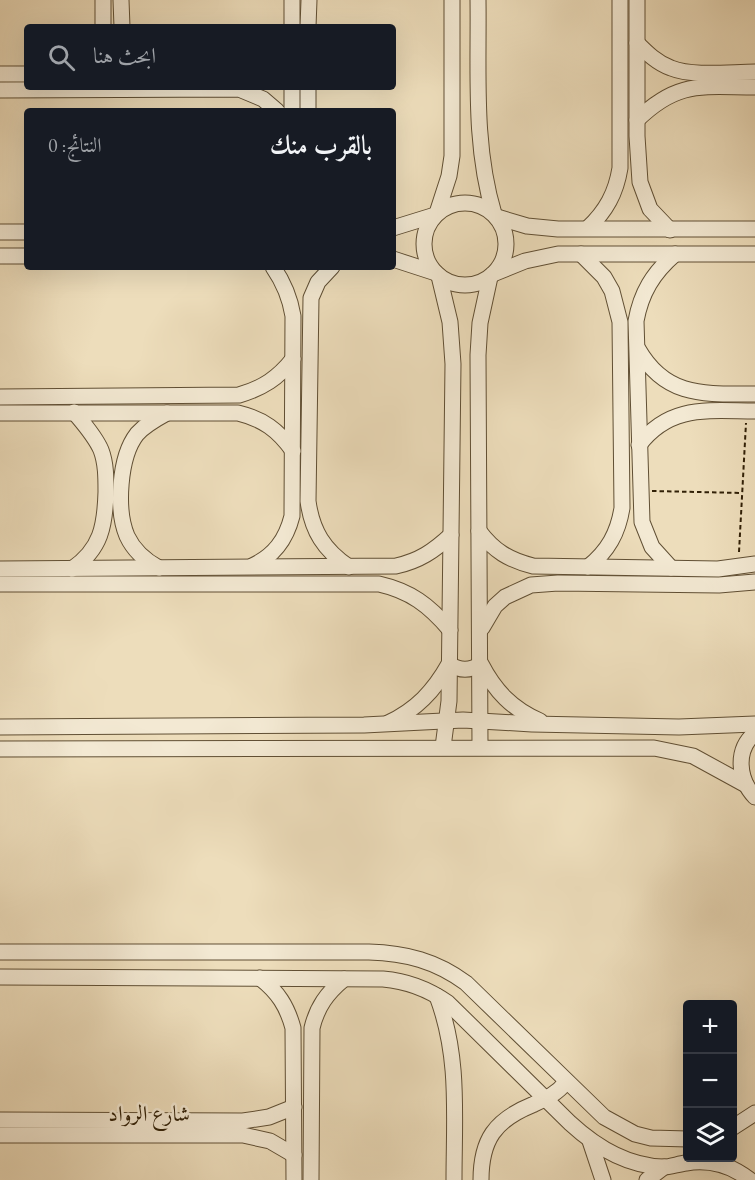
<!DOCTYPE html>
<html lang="ar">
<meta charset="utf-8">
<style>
:root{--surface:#171b24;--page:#242831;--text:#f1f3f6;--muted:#9ea1a6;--line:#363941}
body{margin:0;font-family:"EB Garamond",Amiri,serif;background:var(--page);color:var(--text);direction:rtl}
.controls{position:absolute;right:18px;bottom:18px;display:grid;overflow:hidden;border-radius:6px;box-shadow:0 6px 24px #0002}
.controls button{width:54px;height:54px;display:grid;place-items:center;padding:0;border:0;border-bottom:2px solid var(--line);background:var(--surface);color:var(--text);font:30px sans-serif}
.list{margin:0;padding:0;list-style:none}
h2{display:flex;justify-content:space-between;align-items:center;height:78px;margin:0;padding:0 24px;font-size:26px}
h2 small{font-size:20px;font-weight:400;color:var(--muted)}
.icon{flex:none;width:33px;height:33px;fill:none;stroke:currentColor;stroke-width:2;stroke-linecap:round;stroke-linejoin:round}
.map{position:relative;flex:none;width:755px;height:1180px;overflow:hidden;direction:ltr}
.search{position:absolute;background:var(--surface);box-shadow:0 6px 24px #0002;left:24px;top:24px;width:372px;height:66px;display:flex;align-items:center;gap:15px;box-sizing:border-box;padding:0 21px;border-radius:6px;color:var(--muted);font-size:22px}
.panel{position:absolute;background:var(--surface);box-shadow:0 6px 24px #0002;left:24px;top:108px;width:372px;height:162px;border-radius:6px;direction:rtl}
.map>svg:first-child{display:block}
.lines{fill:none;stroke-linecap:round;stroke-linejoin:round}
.minor-casing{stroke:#604f34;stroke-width:17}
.path{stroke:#312007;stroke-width:2;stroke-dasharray:4.5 3;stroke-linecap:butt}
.minor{stroke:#f3e9d3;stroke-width:15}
.labels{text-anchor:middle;stroke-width:5;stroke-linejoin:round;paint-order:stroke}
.street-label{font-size:22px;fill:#312007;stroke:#f3e9d3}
</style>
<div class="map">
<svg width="755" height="1180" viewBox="0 0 755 1180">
<rect width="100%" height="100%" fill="#edddbb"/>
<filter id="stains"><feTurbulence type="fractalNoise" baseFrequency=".00333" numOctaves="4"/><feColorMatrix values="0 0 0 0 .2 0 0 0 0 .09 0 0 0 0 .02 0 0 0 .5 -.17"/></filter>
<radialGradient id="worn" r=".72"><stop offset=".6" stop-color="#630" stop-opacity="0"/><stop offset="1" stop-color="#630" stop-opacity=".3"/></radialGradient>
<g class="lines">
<g class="minor-casing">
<g id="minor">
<path d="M121 0 122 27"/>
<path d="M478 0C479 72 473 144 494 214"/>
<path d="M637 0V136L640 182 650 209 670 230"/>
<path d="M103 27V0"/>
<path d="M292 27V0"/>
<path d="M308 27 309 0"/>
<path d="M637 43C647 53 657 63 671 68 693 77 731 72 755 72"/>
<path d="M0 74H27"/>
<path d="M292 87V111"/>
<path d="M0 90 239 89 263 99 277 111"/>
<path d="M308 111V87"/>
<path d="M637 120C678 80 702 87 755 87"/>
<circle cx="465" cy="244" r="41"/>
<path d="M437 213 449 176 452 156V0"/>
<path d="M497 217 527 226 558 229H755"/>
<path d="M393 228 435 215"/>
<path d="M588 228C606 211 616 193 620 168V0"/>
<path d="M0 232H27"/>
<path d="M581 254 604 277 612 291 620 322 622 508C618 533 608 551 588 567"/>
<path d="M0 256H27"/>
<path d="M393 259 436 273"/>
<path d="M332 267 318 282 311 298 308 501C312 531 324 550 349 567"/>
<path d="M493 274 525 261 558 254H755"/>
<path d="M439 276 450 322 453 364 449 701 443 747"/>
<path d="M638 349C666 398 705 394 755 394"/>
<path d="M0 397 239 395C263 388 278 378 293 359"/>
<path d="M0 413H238C263 419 278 430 293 451"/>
<path d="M639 445C670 404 709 411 755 411"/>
<path d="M479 531C494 551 509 560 533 566L718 569 755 564"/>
<path d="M252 566C274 556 286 540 292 516L293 316C290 297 284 283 273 267"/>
<path d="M159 568C146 561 134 551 127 536 116 510 119 457 137 434 145 425 156 419 167 413"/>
<path d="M671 568 652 547 642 522 636 321C641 293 653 273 675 254"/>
<path d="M0 569 396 566C419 561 434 551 451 535"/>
<path d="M72 569C101 549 105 526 106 492 106 478 106 463 101 450 95 436 84 424 74 412"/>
<path d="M0 584H379C410 591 429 605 450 630"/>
<path d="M482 628 495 606 505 597 531 585 558 583 719 585 755 582"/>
<path d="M388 723C416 710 434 691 449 664 460 671 470 671 481 664 495 691 512 709 540 721"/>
<path d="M0 727 364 725 463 720 532 724 679 727 755 724"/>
<path d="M755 733C735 750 738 779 755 797"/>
<path d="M480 747 478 355 480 323 490 277"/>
<path d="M0 749 654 748 693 756 746 785"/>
<path d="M0 952H369C406 953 436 961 466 983L604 1117 635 1134 651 1138 688 1139"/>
<path d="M0 977 383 979C408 981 428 989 448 1003L570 1123C596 1147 626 1166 663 1167 670 1167 678 1164 686 1163 710 1159 731 1165 750 1180"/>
<path d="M260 978C278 992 287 1006 293 1028L294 1180"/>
<path d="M437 996C460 1057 454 1116 454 1180"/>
<path d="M0 1120 243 1121 269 1117 294 1107"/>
<path d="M732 1128 755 1113"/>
<path d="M0 1135H243L270 1141 294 1155"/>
<path d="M590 1141 603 1180"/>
<path d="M311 1180 312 1028C317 1007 327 993 344 979"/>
<path d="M481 1180C481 1140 495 1120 532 1105 545 1099 557 1094 566 1082"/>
<path d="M647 1180 664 1167"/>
</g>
</g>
<g class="path">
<path d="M652 491 742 493"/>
<path d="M739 552 746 423"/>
</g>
<use href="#minor" class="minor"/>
</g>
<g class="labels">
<g class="street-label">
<text x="149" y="1121">شارع الرواد</text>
</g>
</g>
<rect width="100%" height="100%" filter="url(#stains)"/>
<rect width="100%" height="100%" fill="url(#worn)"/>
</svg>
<div class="controls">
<button>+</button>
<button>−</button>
<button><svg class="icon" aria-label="layers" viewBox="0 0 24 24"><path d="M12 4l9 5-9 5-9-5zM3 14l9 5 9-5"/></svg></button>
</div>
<div class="search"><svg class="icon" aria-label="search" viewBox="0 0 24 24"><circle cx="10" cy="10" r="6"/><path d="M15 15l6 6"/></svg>ابحث هنا</div>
<section class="panel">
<h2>بالقرب منك<small>النتائج: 0</small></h2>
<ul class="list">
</ul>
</section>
</div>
